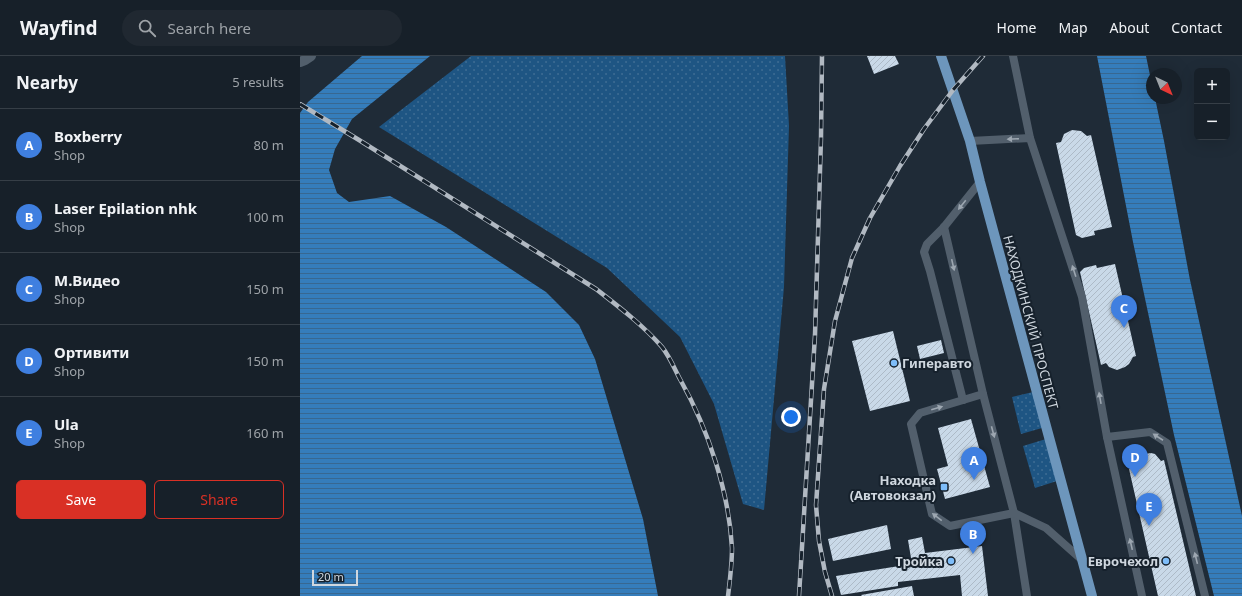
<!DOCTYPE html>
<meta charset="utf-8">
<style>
:root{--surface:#172029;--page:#202831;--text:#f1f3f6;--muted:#9ea3a8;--line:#363e46;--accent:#d93025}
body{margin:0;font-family:"Noto Sans",sans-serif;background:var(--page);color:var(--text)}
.controls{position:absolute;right:12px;top:12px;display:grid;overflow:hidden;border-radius:6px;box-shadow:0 4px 16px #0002}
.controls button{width:36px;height:36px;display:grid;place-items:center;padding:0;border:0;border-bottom:1px solid var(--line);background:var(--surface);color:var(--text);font:20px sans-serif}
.compass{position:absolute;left:846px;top:12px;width:36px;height:36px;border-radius:50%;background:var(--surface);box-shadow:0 4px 16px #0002;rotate:137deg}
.scale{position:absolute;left:12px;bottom:10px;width:46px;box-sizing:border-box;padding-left:4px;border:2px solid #cfd7df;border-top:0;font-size:11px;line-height:14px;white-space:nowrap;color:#cfd7df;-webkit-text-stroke:3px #16212c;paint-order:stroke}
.you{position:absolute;left:491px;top:361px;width:14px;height:14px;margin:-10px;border:3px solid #fff;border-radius:50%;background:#1a73e8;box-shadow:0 0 0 6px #1a73e833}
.badge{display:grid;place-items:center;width:26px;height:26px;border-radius:50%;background:var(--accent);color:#fff;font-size:13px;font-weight:700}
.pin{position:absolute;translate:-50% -33px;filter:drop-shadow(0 1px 2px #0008)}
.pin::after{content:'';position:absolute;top:21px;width:14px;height:12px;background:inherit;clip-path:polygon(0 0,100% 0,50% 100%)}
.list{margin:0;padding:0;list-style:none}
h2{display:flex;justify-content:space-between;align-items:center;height:52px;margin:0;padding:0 16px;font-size:17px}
h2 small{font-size:13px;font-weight:400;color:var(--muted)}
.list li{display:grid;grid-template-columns:26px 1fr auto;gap:12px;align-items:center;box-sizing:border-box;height:72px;padding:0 16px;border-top:1px solid var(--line)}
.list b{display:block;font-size:15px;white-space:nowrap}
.list p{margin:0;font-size:13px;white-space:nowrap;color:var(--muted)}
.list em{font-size:13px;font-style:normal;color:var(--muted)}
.actions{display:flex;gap:8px;padding:12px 16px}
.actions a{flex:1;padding:9px 0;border:1px solid var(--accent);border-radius:6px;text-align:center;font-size:14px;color:var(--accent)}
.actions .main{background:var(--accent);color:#fff}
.icon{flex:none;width:22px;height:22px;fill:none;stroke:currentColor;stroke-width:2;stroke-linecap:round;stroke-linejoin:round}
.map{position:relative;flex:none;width:942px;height:540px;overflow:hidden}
header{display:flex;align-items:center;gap:24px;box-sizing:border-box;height:56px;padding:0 20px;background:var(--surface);border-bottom:1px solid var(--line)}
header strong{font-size:19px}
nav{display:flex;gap:22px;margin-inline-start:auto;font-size:14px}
.search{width:280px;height:36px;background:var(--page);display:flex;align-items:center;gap:10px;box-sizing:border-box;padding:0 14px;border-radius:22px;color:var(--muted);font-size:15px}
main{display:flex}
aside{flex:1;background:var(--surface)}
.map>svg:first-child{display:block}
.grass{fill:url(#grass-dots)}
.water{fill:url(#water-rules)}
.building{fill:url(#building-hatch)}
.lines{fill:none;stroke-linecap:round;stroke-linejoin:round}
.service{stroke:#525f6c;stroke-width:8}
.minor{stroke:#525f6c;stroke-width:10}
.primary{stroke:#6d96bc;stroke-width:10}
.rail-casing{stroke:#b1b9c2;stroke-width:4.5}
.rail{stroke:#16212c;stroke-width:3;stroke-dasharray:9;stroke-linecap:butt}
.oneway{fill:#9da7b1}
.poi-dot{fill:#7ebdf9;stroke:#16212c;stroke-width:1.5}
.labels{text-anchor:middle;stroke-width:4;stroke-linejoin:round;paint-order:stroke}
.street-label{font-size:13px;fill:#cfd7df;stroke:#16212c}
.poi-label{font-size:13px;font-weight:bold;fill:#cfd7df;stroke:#16212c;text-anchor:end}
</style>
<header>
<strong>Wayfind</strong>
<div class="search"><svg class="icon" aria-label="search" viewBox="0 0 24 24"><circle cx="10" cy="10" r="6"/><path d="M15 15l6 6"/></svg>Search here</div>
<nav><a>Home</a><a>Map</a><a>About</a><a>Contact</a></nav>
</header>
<main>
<aside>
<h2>Nearby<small>5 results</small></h2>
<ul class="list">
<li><span class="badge" style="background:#3f7fe0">A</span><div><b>Boxberry</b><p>Shop</p></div><em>80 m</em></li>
<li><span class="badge" style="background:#3f7fe0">B</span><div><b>Laser Epilation nhk</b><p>Shop</p></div><em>100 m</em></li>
<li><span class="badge" style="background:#3f7fe0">C</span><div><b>М.Видео</b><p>Shop</p></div><em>150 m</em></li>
<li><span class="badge" style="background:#3f7fe0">D</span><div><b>Ортивити</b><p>Shop</p></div><em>150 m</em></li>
<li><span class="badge" style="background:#3f7fe0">E</span><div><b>Ula</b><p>Shop</p></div><em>160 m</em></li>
</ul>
<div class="actions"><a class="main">Save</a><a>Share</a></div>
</aside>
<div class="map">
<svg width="942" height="540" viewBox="0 0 942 540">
<defs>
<pattern id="grass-dots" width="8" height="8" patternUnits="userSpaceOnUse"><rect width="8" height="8" fill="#1e5583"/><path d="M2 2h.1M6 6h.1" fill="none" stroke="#3e6d94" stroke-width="1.8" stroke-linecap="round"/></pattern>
<pattern id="water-rules" width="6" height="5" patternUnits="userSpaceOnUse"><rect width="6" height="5" fill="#357dbb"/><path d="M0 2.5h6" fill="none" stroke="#386891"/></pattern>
<pattern id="building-hatch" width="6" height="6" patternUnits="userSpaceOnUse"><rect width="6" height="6" fill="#c9d9e8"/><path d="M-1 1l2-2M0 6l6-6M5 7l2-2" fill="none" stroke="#adbac7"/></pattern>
</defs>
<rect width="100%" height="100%" fill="#1f2b37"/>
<g class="grass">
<path d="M171 0H485L489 70 484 231 464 454 443 448 414 348 380 281 307 212 79 71Z"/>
<path d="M733 336 742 372 721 378 712 341Z"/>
<path d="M746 383 757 425 735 432 723 390Z"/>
</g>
<g class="water">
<path d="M62 0H130L52 63 35 93 29 114 37 137 49 146 90 140 146 171 246 236 279 269 295 303 343 463 358 540H0V57L8 46Z"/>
<path d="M797 0H846L852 29V42H855L864 85 890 224 942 460V540H914L874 379 833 186Z"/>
</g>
<g class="building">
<path d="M567 0H595L599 8 574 18Z"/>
<path d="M772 74 781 75 787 80 791 79 812 171 794 175 795 179 782 182 776 179 756 87 761 86 764 78Z"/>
<path d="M815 208 836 300 833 301 829 308 825 311 817 314 809 311 806 307 801 309 780 216 784 212 796 209 797 212Z"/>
<path d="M593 275 610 345 570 355 552 285Z"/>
<path d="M641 284 644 297 620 303 617 290Z"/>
<path d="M671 363 690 431 645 443 637 413 648 410 638 372Z"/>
<path d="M851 397 855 398 861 405 864 404 896 540H858L829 413 834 411 835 407 841 400 845 398Z"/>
<path d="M587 469 591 493 533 505 528 483Z"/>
<path d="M622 481 625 497 682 490 688 540H662L660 519 598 526V530L541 539 536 520 612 508 608 484Z"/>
<path d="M612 530 614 540H562L561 539Z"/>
</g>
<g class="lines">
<g class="service">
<path d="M713 0 730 82"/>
<path d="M670 85 730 82 782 241 807 381 842 540"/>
<path d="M644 171 683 338 714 457 727 540"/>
<path d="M683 338 620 357 611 368 632 458 650 470 714 457 746 472 781 503"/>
<path d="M663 344 630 215 624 196 627 188 644 171 680 126"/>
<path d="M807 381 850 376 867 387 905 540"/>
</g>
<path class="minor" d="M0 6 5 4 11 0"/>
<path class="primary" d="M641 0 670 85 680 126 792 540"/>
<g class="rail-casing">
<g id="rail">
<path d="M0 48 59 84 296 233C318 250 344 270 362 291 370 301 375 314 381 325 408 373 429 436 432 492 432 508 430 524 428 540"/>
<path d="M499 540 515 279 521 82 522 0"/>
<path d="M532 540 525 516 519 485 516 449 524 333 535 265 552 202 570 162 600 110 624 73 653 34 683 0"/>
</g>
</g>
<use href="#rail" class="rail"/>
</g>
<defs><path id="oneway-solid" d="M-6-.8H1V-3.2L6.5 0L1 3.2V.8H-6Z"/></defs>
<g class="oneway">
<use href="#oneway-solid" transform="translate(713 83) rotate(177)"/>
<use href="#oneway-solid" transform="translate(662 149) rotate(129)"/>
<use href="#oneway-solid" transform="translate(653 209) rotate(77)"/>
<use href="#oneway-solid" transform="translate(774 215) rotate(-108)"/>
<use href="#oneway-solid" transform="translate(800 342) rotate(-100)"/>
<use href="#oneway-solid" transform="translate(637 352) rotate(-16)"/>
<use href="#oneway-solid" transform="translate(693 376) rotate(75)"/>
<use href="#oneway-solid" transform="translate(858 381) rotate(-147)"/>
<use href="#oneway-solid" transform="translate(637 461) rotate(-143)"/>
<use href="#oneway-solid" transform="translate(831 488) rotate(-103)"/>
<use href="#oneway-solid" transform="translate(896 502) rotate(-104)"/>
</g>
<g class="poi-dot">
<circle cx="594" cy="307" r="4"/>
<rect x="640" y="427" width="8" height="8" rx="2"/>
<circle cx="651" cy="505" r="4"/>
<circle cx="866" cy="505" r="4"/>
</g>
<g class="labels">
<g class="street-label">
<text transform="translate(731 266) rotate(75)" y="5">НАХОДКИНСКИЙ ПРОСПЕКТ</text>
</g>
<g class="poi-label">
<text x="602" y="312" text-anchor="start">Гиперавто</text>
<text x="636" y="429">Находка<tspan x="636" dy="15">(Автовокзал)</tspan></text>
<text x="643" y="510">Тройка</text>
<text x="858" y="510">Еврочехол</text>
</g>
</g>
</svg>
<div class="controls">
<button>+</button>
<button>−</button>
</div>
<svg class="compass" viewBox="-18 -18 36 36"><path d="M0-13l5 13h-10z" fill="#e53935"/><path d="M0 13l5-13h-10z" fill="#9ea3a8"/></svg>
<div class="scale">20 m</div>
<div class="you"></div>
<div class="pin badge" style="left:674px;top:424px;background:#3f7fe0">A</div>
<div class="pin badge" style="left:673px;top:498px;background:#3f7fe0">B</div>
<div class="pin badge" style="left:824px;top:272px;background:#3f7fe0">C</div>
<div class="pin badge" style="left:835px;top:421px;background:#3f7fe0">D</div>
<div class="pin badge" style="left:849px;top:470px;background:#3f7fe0">E</div>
</div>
</main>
